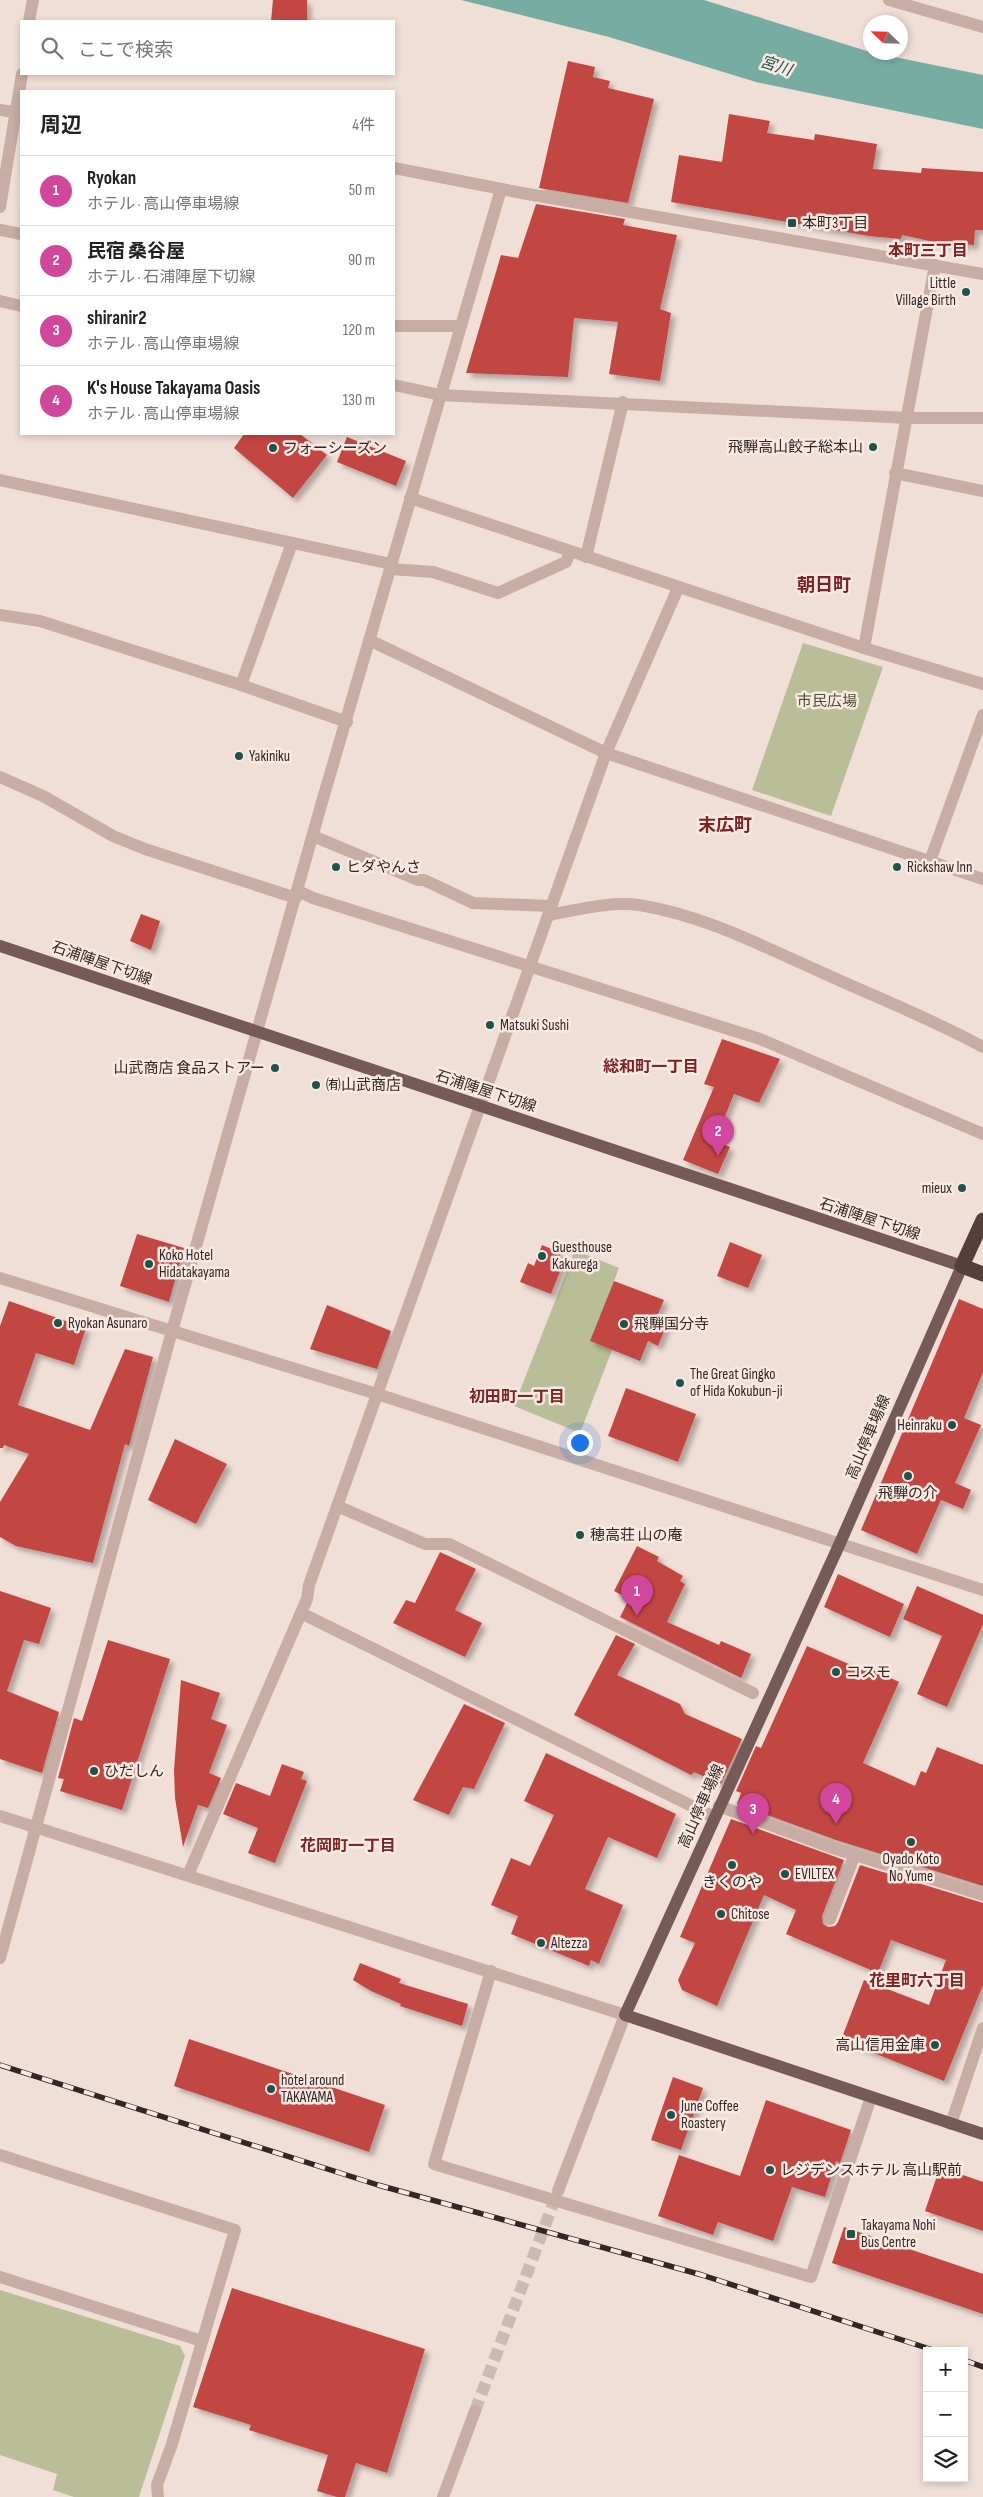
<!DOCTYPE html>
<html lang="ja">
<meta charset="utf-8">
<style>
:root{--surface:#fff;--page:#f6f6f6;--text:#222;--muted:#767676;--line:#e0e0e0;--accent:#111827}
body{margin:0;font-family:"Sofia Sans Condensed","Noto Sans JP",sans-serif;background:var(--page);color:var(--text)}
.controls{position:absolute;right:15px;bottom:15px;display:grid;overflow:hidden;border-radius:0px;box-shadow:0 2px 8px #0003}
.controls button{width:45px;height:45px;display:grid;place-items:center;padding:0;border:0;border-bottom:1px solid var(--line);background:var(--surface);color:var(--text);font:25px sans-serif}
.compass{position:absolute;left:863px;top:15px;width:45px;height:45px;border-radius:50%;background:var(--surface);box-shadow:0 2px 8px #0003;rotate:293deg}
.you{position:absolute;left:579px;top:1442px;width:18px;height:18px;margin:-12px;border:4px solid #fff;border-radius:50%;background:#1a73e8;box-shadow:0 0 0 8px #1a73e833}
.badge{display:grid;place-items:center;width:32px;height:32px;border-radius:50%;background:var(--accent);color:#fff;font-size:16px;font-weight:700}
.pin{position:absolute;translate:-50% -41px;filter:drop-shadow(0 1px 2px #0008)}
.pin::after{content:'';position:absolute;top:26px;width:18px;height:15px;background:inherit;clip-path:polygon(0 0,100% 0,50% 100%)}
.list{margin:0;padding:0;list-style:none}
h2{display:flex;justify-content:space-between;align-items:center;height:65px;margin:0;padding:0 20px;font-size:21px}
h2 small{font-size:16px;font-weight:400;color:var(--muted)}
.list li{display:grid;grid-template-columns:32px 1fr auto;gap:15px;align-items:center;box-sizing:border-box;height:70px;padding:0 20px;border-top:1px solid var(--line)}
.list b{display:block;font-size:19px;white-space:nowrap}
.list p{margin:0;font-size:16px;white-space:nowrap;color:var(--muted)}
.list em{font-size:16px;font-style:normal;color:var(--muted)}
.icon{flex:none;width:28px;height:28px;fill:none;stroke:currentColor;stroke-width:2;stroke-linecap:round;stroke-linejoin:round}
.map{position:relative;flex:none;width:983px;height:2497px;overflow:hidden}
.search{position:absolute;background:var(--surface);box-shadow:0 2px 8px #0003;left:20px;top:20px;width:375px;height:55px;display:flex;align-items:center;gap:12px;box-sizing:border-box;padding:0 18px;border-radius:0px;color:var(--muted);font-size:19px}
.panel{position:absolute;background:var(--surface);box-shadow:0 2px 8px #0003;left:20px;top:90px;width:375px;height:345px;border-radius:0px}
.map>svg:first-child{display:block}
.green{fill:#b9be98}
.water{fill:#77aca3}
.building{fill:#c24743;filter:url(#shadow)}
.lines{fill:none;stroke-linecap:round;stroke-linejoin:round}
.minor-tunnel{stroke:#cabab3;stroke-width:12;stroke-dasharray:12 6;stroke-linecap:butt}
.minor{stroke:#c7ada4;stroke-width:12}
.major{stroke:#755a57;stroke-width:12}
.highway{stroke:#543f3d;stroke-width:15}
.rail-casing{stroke:#332725;stroke-width:5.5}
.rail{stroke:#f8eae3;stroke-width:4;stroke-dasharray:11;stroke-linecap:butt}
.poi-dot{fill:#1d534b;stroke:#f8eae3;stroke-width:2}
.labels{text-anchor:middle;stroke-width:5;stroke-linejoin:round;paint-order:stroke}
.poi-label{font-size:15px;fill:#332725;stroke:#f8eae3;text-anchor:start}
.park-label{font-size:15px;fill:#4a502a;stroke:#f8eae3}
.street-label{font-size:15px;fill:#332725;stroke:#f8eae3}
.water-label{font-size:16px;font-style:italic;fill:#1d534b;stroke:#f8eae3}
.neighbourhood-label{font-size:16px;font-weight:bold;fill:#7f2321;stroke:#f8eae3}
.quarter-label{font-size:18px;font-weight:bold;fill:#7f2321;stroke:#f8eae3}
</style>
<div class="map">
<svg width="983" height="2497" viewBox="0 0 983 2497">
<defs>
<filter id="shadow"><feDropShadow dx="4.5" dy="4.5" stdDeviation="2.5" flood-color="#0004"/></filter>
</defs>
<rect width="100%" height="100%" fill="#f0dfd7"/>
<g class="green">
<path d="M803 643 883 667 831 816 752 790Z"/>
<path d="M575 1250 619 1268 591 1341 612 1350 580 1433 514 1406Z"/>
<path d="M0 2290 180 2346 185 2356 139 2497H74L53 2490 57 2474 0 2455Z"/>
</g>
<path class="water" d="M461 0H704L870 52 983 75V129L756 82 609 37Z"/>
<g class="building">
<path d="M273 0H307V21H271Z"/>
<path d="M568 61 595 67 593 77 610 81 608 88 654 99 628 203 539 188Z"/>
<path d="M729 114 770 121 767 133 814 140 815 134 877 144 873 169 921 173 922 168 983 172V230H975L974 245 962 244V248L902 235 901 239 869 236 671 202 679 155 722 162Z"/>
<path d="M536 204 625 219 623 225 677 235 660 309 671 313 660 381 609 374 618 322 574 318 568 377 466 373 501 255 518 258Z"/>
<path d="M244 434H300L327 455 293 498 234 448Z"/>
<path d="M347 437 406 461 396 486 337 462Z"/>
<path d="M141 914 160 921 151 950 130 941Z"/>
<path d="M722 1039 780 1059 759 1103 734 1094 715 1141 730 1147 718 1174 683 1160 714 1087 704 1084Z"/>
<path d="M137 1234 184 1248 169 1302 120 1286Z"/>
<path d="M730 1242 762 1255 748 1288 717 1276Z"/>
<path d="M542 1245 561 1253 557 1261 563 1264 551 1294 520 1282 528 1263 534 1266Z"/>
<path d="M614 1281 664 1300 655 1321 666 1326 658 1346 648 1341 640 1361 590 1341Z"/>
<path d="M959 1299 983 1309V1372L964 1418 981 1425 955 1483 971 1490 963 1509 941 1500 917 1554 861 1530Z"/>
<path d="M9 1301 86 1328 74 1365 36 1353 18 1405 90 1430 125 1349 153 1357 129 1446 125 1444 93 1563 16 1546 0 1537V1502L29 1454 4 1445 3 1448H0V1326Z"/>
<path d="M327 1305 391 1331 377 1369 310 1349Z"/>
<path d="M626 1388 696 1414 678 1462 608 1436Z"/>
<path d="M175 1439 227 1464 196 1524 148 1500Z"/>
<path d="M637 1546 659 1557 657 1561 683 1576 680 1581 685 1584 667 1622 719 1645 721 1641 751 1654 741 1678 620 1617 629 1599 614 1591Z"/>
<path d="M440 1552 476 1569 455 1610 482 1623 465 1657 393 1623 406 1600 415 1603Z"/>
<path d="M838 1574 904 1604 890 1637 824 1607Z"/>
<path d="M917 1586 983 1615V1624L947 1707 917 1694 942 1636 903 1619Z"/>
<path d="M0 1591 51 1608 39 1644 24 1640 7 1691 59 1712 42 1773 0 1759Z"/>
<path d="M616 1635 635 1644 617 1675 680 1704 685 1714 742 1739 721 1784 694 1772 691 1775 574 1715Z"/>
<path d="M108 1640 170 1659 122 1810 60 1791 64 1779 58 1778 74 1718 82 1721Z"/>
<path d="M807 1646 865 1671 867 1667 899 1682 863 1763 915 1786 921 1771 926 1773 937 1747 983 1765V1886L836 1840 737 1804 741 1793 736 1791 756 1746 761 1748Z"/>
<path d="M181 1680 220 1693 211 1719 227 1725 209 1773 221 1778 208 1808 198 1805 183 1847 175 1798 174 1770Z"/>
<path d="M464 1704 505 1723 474 1789 463 1787 449 1815 413 1800Z"/>
<path d="M546 1753 676 1814 657 1858 608 1837 585 1889 623 1905 599 1964 591 1960 589 1966 511 1934 518 1916 491 1905 511 1858 530 1866 554 1815 524 1801Z"/>
<path d="M282 1764 304 1772 301 1779 307 1781 275 1863 248 1853 258 1828 223 1814 236 1783 270 1796Z"/>
<path d="M731 1819 844 1860 822 1916 823 1924 828 1927 835 1926 838 1922 860 1865 983 1903V1985L944 2081 841 2040 864 1980 929 2005 946 1960 891 1940 878 1973 786 1934 796 1910 764 1895 717 2006 682 1990 678 1980 695 1943 680 1937Z"/>
<path d="M360 1963 401 1979 399 1983 468 2004 462 2026 400 2006 401 2004 371 1991 353 1980Z"/>
<path d="M189 2039 385 2105 369 2152 174 2086Z"/>
<path d="M673 2077 703 2088 681 2150 651 2140Z"/>
<path d="M766 2100 851 2130 840 2163 836 2161 825 2197 792 2187 773 2241 718 2222 713 2235 658 2216 679 2155 740 2176Z"/>
<path d="M940 2167 983 2182V2231L925 2211Z"/>
<path d="M844 2227 983 2274V2314L832 2263Z"/>
<path d="M232 2288 425 2349 387 2473 356 2463 345 2497H337L317 2491 328 2455 249 2430 251 2425 193 2407Z"/>
</g>
<g class="lines">
<path class="minor-tunnel" d="M475 2411 558 2191"/>
<g class="minor">
<path d="M889 0 983 27"/>
<path d="M29 21 33 0"/>
<path d="M0 110 21 113"/>
<path d="M394 168 522 193 983 274"/>
<path d="M0 207 22 74"/>
<path d="M0 230 21 234"/>
<path d="M0 301 21 306"/>
<path d="M394 326H461"/>
<path d="M394 385 440 395 908 418H983"/>
<path d="M895 473 983 491"/>
<path d="M0 480 391 564"/>
<path d="M410 498 864 648 983 684"/>
<path d="M586 557 623 402"/>
<path d="M390 569 433 572 498 593 566 562 570 552"/>
<path d="M0 615 40 621 241 685 347 722"/>
<path d="M369 640 606 753 983 879"/>
<path d="M864 648 935 265"/>
<path d="M241 685 292 543"/>
<path d="M0 777 43 796 113 836 145 849 296 898"/>
<path d="M313 836 418 880H424L473 903 551 906"/>
<path d="M930 861 983 715"/>
<path d="M298 891 313 898 760 1039 983 1134"/>
<path d="M549 915C577 910 610 901 639 905 703 915 762 946 821 972 875 997 930 1018 983 1047"/>
<path d="M0 1278 377 1394 983 1590"/>
<path d="M337 1506 425 1544H449L753 1693"/>
<path d="M301 1613 714 1817"/>
<path d="M719 1806 833 1848 983 1895"/>
<path d="M0 1816 625 2015 558 2191"/>
<path d="M188 1875 307 1599 309 1585 606 753 678 588"/>
<path d="M830 1919 855 1854"/>
<path d="M0 1958 172 1331 322 802 501 189"/>
<path d="M491 1971 434 2164 811 2277 871 2097"/>
<path d="M951 2124 983 2028"/>
<path d="M0 2155 235 2230 172 2444 157 2485 158 2497"/>
<path d="M0 2277 202 2341"/>
<path d="M443 2497 475 2411"/>
</g>
<path class="major" d="M0 946 962 1266 840 1543 625 2015 983 2134"/>
<path class="highway" d="M983 1220 962 1266 983 1274"/>
<g class="rail-casing">
<g id="rail">
<path d="M0 2065 378 2185 702 2275 936 2351"/>
<path d="M964 2360 983 2367"/>
</g>
</g>
<use href="#rail" class="rail"/>
</g>
<g class="poi-dot">
<rect x="787" y="218" width="10" height="10" rx="2.5"/>
<circle cx="966" cy="292" r="5"/>
<circle cx="873" cy="447" r="5"/>
<circle cx="273" cy="448" r="5"/>
<circle cx="239" cy="756" r="5"/>
<circle cx="336" cy="867" r="5"/>
<circle cx="897" cy="867" r="5"/>
<circle cx="490" cy="1025" r="5"/>
<circle cx="275" cy="1068" r="5"/>
<circle cx="316" cy="1085" r="5"/>
<circle cx="962" cy="1188" r="5"/>
<circle cx="542" cy="1256" r="5"/>
<circle cx="149" cy="1264" r="5"/>
<circle cx="58" cy="1323" r="5"/>
<circle cx="624" cy="1324" r="5"/>
<circle cx="680" cy="1383" r="5"/>
<circle cx="952" cy="1425" r="5"/>
<circle cx="908" cy="1476" r="5"/>
<circle cx="580" cy="1535" r="5"/>
<circle cx="836" cy="1672" r="5"/>
<circle cx="94" cy="1771" r="5"/>
<circle cx="911" cy="1842" r="5"/>
<circle cx="732" cy="1865" r="5"/>
<circle cx="785" cy="1874" r="5"/>
<circle cx="721" cy="1914" r="5"/>
<circle cx="541" cy="1943" r="5"/>
<circle cx="935" cy="2045" r="5"/>
<circle cx="271" cy="2089" r="5"/>
<circle cx="671" cy="2115" r="5"/>
<circle cx="770" cy="2170" r="5"/>
<rect x="846" y="2229" width="10" height="10" rx="2.5"/>
</g>
<g class="labels">
<g class="poi-label">
<text x="802" y="228">本町3丁目</text>
<text x="956" y="288" text-anchor="end">Little<tspan x="956" dy="17">Village Birth</tspan></text>
<text x="863" y="452" text-anchor="end">飛騨高山餃子総本山</text>
<text x="283" y="453">フォーシーズン</text>
<text x="249" y="761">Yakiniku</text>
<text x="346" y="872">ヒダやんさ</text>
<text x="907" y="872">Rickshaw Inn</text>
<text x="500" y="1030">Matsuki Sushi</text>
<text x="265" y="1073" text-anchor="end">山武商店 食品ストアー</text>
<text x="326" y="1090">㈲山武商店</text>
<text x="952" y="1193" text-anchor="end">mieux</text>
<text x="552" y="1252">Guesthouse<tspan x="552" dy="17">Kakurega</tspan></text>
<text x="159" y="1260">Koko Hotel<tspan x="159" dy="17">Hidatakayama</tspan></text>
<text x="68" y="1328">Ryokan Asunaro</text>
<text x="634" y="1329">飛騨国分寺</text>
<text x="690" y="1379">The Great Gingko<tspan x="690" dy="17">of Hida Kokubun-ji</tspan></text>
<text x="942" y="1430" text-anchor="end">Heinraku</text>
<text x="908" y="1498" text-anchor="middle">飛騨の介</text>
<text x="590" y="1540">穂高荘 山の庵</text>
<text x="846" y="1677">コスモ</text>
<text x="104" y="1776">ひだしん</text>
<text x="911" y="1864" text-anchor="middle">Oyado Koto<tspan x="911" dy="17">No Yume</tspan></text>
<text x="795" y="1879">EVILTEX</text>
<text x="732" y="1887" text-anchor="middle">きくのや</text>
<text x="731" y="1919">Chitose</text>
<text x="551" y="1948">Altezza</text>
<text x="925" y="2050" text-anchor="end">高山信用金庫</text>
<text x="281" y="2085">hotel around<tspan x="281" dy="17">TAKAYAMA</tspan></text>
<text x="681" y="2111">June Coffee<tspan x="681" dy="17">Roastery</tspan></text>
<text x="780" y="2175">レジデンスホテル 高山駅前</text>
<text x="861" y="2230">Takayama Nohi<tspan x="861" dy="17">Bus Centre</tspan></text>
</g>
<g class="park-label">
<text x="827" y="706">市民広場</text>
</g>
<g class="street-label">
<text transform="translate(102 963) rotate(19)" y="5">石浦陣屋下切線</text>
<text transform="translate(486 1091) rotate(18)" y="5">石浦陣屋下切線</text>
<text transform="translate(870 1219) rotate(18)" y="5">石浦陣屋下切線</text>
<text transform="translate(868 1437) rotate(-67)" y="5">高山停車場線</text>
<text transform="translate(701 1806) rotate(-66)" y="5">高山停車場線</text>
</g>
<g class="water-label">
<text transform="translate(776 65) rotate(18)" y="6">宮川</text>
</g>
<g class="neighbourhood-label">
<text x="928" y="256">本町三丁目</text>
<text x="651" y="1072">総和町一丁目</text>
<text x="517" y="1402">初田町一丁目</text>
<text x="348" y="1851">花岡町一丁目</text>
<text x="917" y="1986">花里町六丁目</text>
</g>
<g class="quarter-label">
<text x="824" y="591">朝日町</text>
<text x="725" y="831">末広町</text>
</g>
</g>
</svg>
<div class="controls">
<button>+</button>
<button>−</button>
<button><svg class="icon" aria-label="layers" viewBox="0 0 24 24"><path d="M12 4l9 5-9 5-9-5zM3 14l9 5 9-5"/></svg></button>
</div>
<svg class="compass" viewBox="-18 -18 36 36"><path d="M0-13l5 13h-10z" fill="#e53935"/><path d="M0 13l5-13h-10z" fill="#767676"/></svg>
<div class="you"></div>
<div class="pin badge" style="left:637px;top:1616px;background:#d1479c">1</div>
<div class="pin badge" style="left:718px;top:1156px;background:#d1479c">2</div>
<div class="pin badge" style="left:753px;top:1834px;background:#d1479c">3</div>
<div class="pin badge" style="left:836px;top:1824px;background:#d1479c">4</div>
<div class="search"><svg class="icon" aria-label="search" viewBox="0 0 24 24"><circle cx="10" cy="10" r="6"/><path d="M15 15l6 6"/></svg>ここで検索</div>
<section class="panel">
<h2>周辺<small>4件</small></h2>
<ul class="list">
<li><span class="badge" style="background:#d1479c">1</span><div><b>Ryokan</b><p>ホテル · 高山停車場線</p></div><em>50 m</em></li>
<li><span class="badge" style="background:#d1479c">2</span><div><b>民宿 桑谷屋</b><p>ホテル · 石浦陣屋下切線</p></div><em>90 m</em></li>
<li><span class="badge" style="background:#d1479c">3</span><div><b>shiranir2</b><p>ホテル · 高山停車場線</p></div><em>120 m</em></li>
<li><span class="badge" style="background:#d1479c">4</span><div><b>K's House Takayama Oasis</b><p>ホテル · 高山停車場線</p></div><em>130 m</em></li>
</ul>
</section>
</div>
